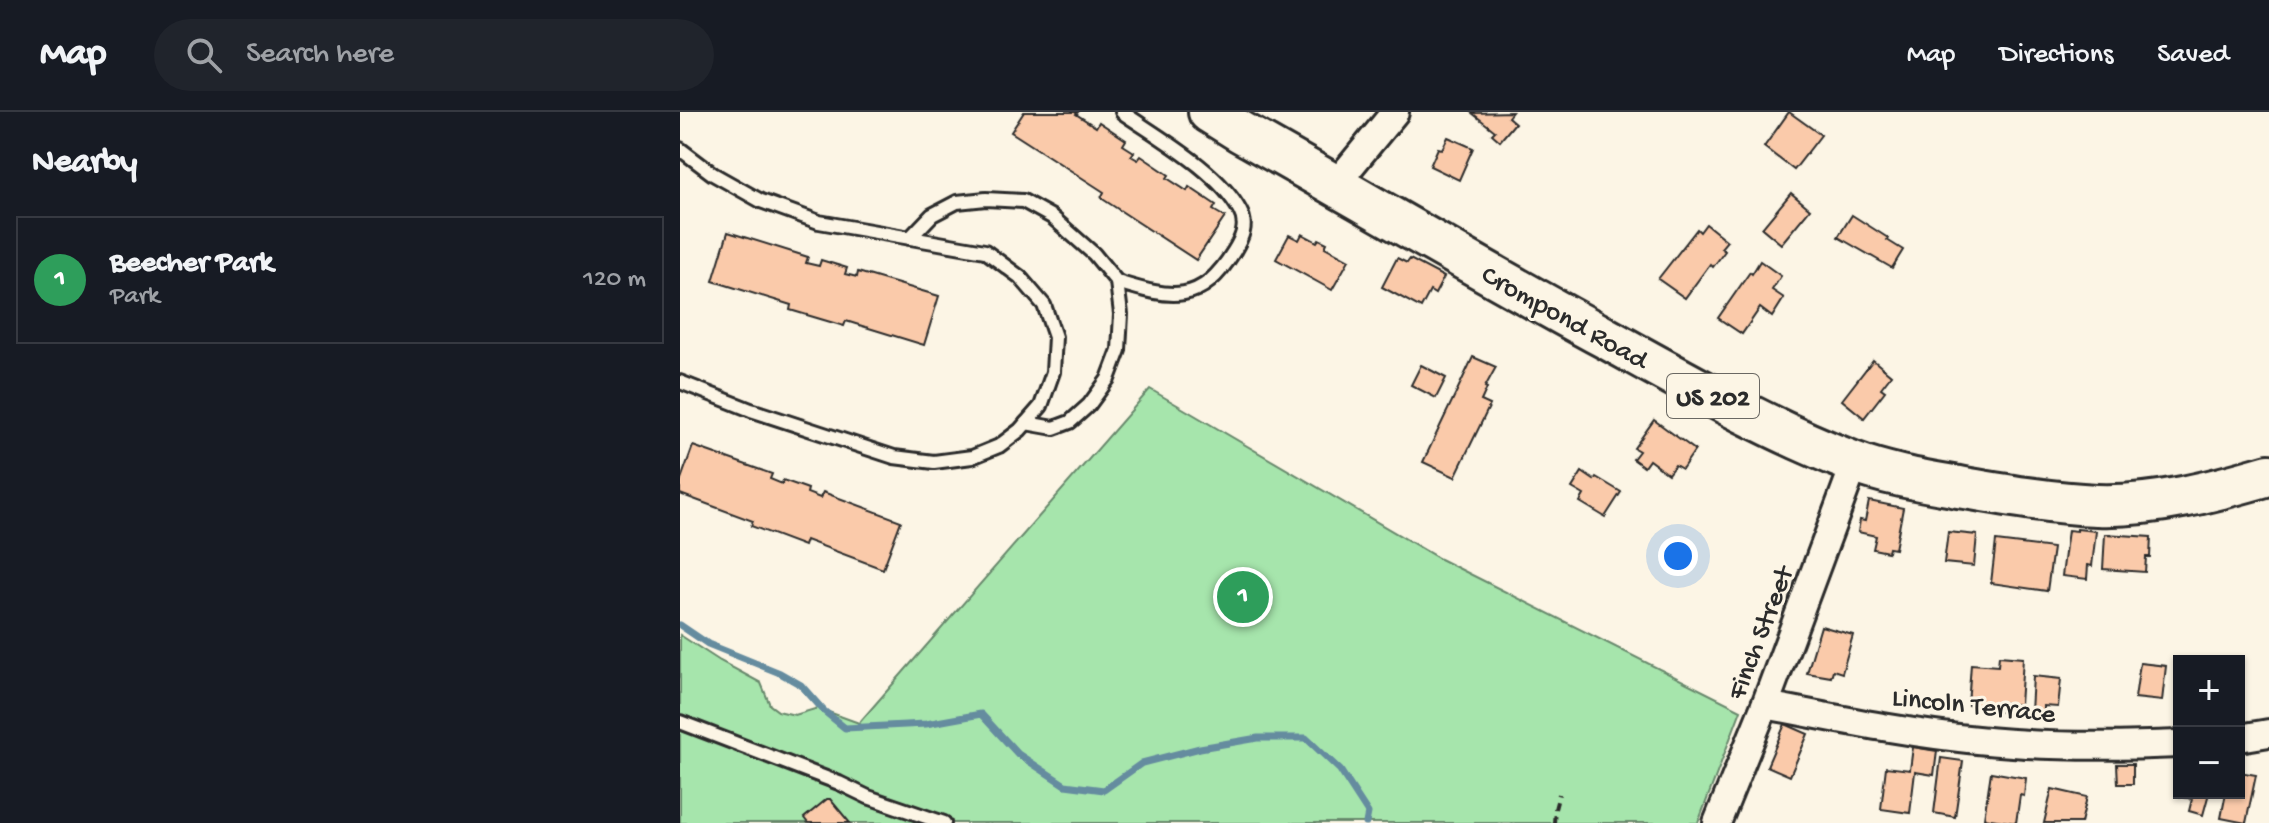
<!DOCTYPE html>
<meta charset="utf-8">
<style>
:root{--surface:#171b24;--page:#20242c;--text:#f1f3f6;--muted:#9ea1a6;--line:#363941;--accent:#0f766e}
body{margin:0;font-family:"Gochi Hand",sans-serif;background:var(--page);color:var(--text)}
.controls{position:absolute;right:24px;bottom:24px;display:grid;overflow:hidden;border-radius:0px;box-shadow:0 2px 6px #0004}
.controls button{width:72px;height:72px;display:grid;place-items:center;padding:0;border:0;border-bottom:2px solid var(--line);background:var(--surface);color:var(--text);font:40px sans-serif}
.you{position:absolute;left:998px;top:444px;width:28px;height:28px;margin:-20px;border:6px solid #fff;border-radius:50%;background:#1a73e8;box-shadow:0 0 0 12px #1a73e833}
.badge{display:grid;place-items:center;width:52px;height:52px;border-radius:50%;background:var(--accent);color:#fff;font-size:26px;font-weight:700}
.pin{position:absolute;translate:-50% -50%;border:4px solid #fff;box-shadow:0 2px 8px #0006}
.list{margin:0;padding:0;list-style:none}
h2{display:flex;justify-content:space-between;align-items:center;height:104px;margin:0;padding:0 32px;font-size:34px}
h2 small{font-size:26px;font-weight:400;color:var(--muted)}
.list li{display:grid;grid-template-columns:52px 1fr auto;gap:24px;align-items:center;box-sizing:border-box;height:128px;margin:0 16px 16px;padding:0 16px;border:2px solid var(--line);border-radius:0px}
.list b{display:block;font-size:30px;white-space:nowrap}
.list p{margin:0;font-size:26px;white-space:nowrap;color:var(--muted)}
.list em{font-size:26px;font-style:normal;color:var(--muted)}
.icon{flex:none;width:44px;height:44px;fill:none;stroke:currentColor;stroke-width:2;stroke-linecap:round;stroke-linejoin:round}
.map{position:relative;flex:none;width:1589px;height:711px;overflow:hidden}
header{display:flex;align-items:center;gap:48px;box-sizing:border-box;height:112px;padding:0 40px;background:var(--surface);border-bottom:2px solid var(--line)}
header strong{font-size:38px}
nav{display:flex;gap:44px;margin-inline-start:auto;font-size:28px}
.search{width:560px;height:72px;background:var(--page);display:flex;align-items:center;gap:20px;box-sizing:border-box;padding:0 28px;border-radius:44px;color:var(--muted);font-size:30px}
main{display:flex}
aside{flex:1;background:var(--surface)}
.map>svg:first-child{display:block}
.green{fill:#a6e5ac;stroke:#68886c;stroke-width:2}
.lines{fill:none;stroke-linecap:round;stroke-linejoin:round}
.stream{stroke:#658c9f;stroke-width:7}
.building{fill:#facaaa;stroke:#2b2b2b;stroke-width:2}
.lane-casing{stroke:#2b2b2b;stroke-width:18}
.street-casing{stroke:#2b2b2b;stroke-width:32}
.primary-casing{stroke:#2b2b2b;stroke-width:46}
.path{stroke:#2b2b2b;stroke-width:4;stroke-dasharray:8 6;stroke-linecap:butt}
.lane{stroke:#fcf5e5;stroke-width:12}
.street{stroke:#fcf5e5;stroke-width:26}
.primary{stroke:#fcf5e5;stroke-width:40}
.labels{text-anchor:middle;stroke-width:6;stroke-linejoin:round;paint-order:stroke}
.shield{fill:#fcf5e5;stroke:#6a6863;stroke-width:2}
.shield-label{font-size:26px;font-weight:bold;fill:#2b2b2b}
.street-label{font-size:28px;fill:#2b2b2b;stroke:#fcf5e5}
</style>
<header>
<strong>Map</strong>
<div class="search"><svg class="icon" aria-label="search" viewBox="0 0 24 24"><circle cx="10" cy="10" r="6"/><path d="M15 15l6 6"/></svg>Search here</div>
<nav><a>Map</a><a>Directions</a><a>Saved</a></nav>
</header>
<main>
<aside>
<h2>Nearby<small></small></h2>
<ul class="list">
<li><span class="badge" style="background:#2e9e5b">1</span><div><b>Beecher Park</b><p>Park</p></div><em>120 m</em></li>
</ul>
</aside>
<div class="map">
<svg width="1589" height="711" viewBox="0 0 1589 711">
<rect width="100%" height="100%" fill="#fcf5e5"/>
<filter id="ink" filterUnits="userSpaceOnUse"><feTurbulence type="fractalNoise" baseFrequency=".0125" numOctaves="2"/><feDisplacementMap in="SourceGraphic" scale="16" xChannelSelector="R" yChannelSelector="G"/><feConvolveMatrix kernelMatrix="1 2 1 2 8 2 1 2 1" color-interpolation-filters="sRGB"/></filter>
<g filter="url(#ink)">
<path class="green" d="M470 277 760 447 1061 598 1018 711H0V523L40 549 81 571 90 593 98 599 115 603 138 596 179 611Z"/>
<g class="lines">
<path class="stream" d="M0 513 28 532 100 561 121 573 144 599 165 616 246 612 301 602 338 642 385 673 424 678 462 651 520 636 578 626H626L660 658 688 701 686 711"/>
</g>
<g class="building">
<path d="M344 0H398L396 2 416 15 419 10 446 28 443 33 454 40 451 44 458 48 461 44 489 63 487 66 507 79 509 75 536 93 533 98 545 105 516 148 421 86 424 80 331 20Z"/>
<path d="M832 0 828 5 835 11 820 29 812 22 815 19 792 1Z"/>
<path d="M1109 0 1141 23 1114 58 1084 35Z"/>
<path d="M768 25 793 36 779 68 750 54 758 36 762 37Z"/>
<path d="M1111 81 1130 97 1101 132 1082 116Z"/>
<path d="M1172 103 1208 126 1207 128 1223 138 1212 156 1158 125Z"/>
<path d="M1026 112 1047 129 1041 136 1045 139 1033 155 1030 152 1005 186 978 167 1017 117 1020 120Z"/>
<path d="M48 120 128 145 126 151 139 154 141 148 167 156 165 162 177 165 178 160 259 184 244 233 166 209 164 214 110 198 111 193 33 169Z"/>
<path d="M622 122 637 130 639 127 647 131 645 135 669 148 652 178 596 147 609 123 619 128Z"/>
<path d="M717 146 727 151 730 147 764 165 755 182 750 179 741 196 702 175Z"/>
<path d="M1080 149 1101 164 1092 178 1104 186 1092 205 1080 196 1062 222 1038 206 1070 160 1072 162Z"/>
<path d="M793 245 816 255 805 275 807 276 801 289 810 293 775 365 743 350Z"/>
<path d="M1193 248 1211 263 1201 276 1205 279 1184 306 1162 288Z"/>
<path d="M741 253 766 266 756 286 731 273Z"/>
<path d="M974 308 1015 338 1002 357 995 353 988 362 969 348 964 355 953 347 959 339 954 336Z"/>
<path d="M13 334 92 362 90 367 102 372 103 368 128 377 127 381 140 386 143 380 221 409 203 457 126 428 124 434 71 414 73 409 0 382V370Z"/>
<path d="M902 360 914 368 916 365 941 380 925 405 900 390 904 383 892 376Z"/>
<path d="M1189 389 1223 396 1215 437 1209 436 1208 440 1193 437 1196 424 1178 420 1180 408 1185 409Z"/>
<path d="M1397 417 1416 419 1412 454 1408 453 1407 467 1382 464 1388 418 1397 419Z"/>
<path d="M1268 420 1297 423 1294 454 1264 451Z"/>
<path d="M1425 422 1471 425 1470 445H1466L1465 460 1423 457Z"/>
<path d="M1316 429 1373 436 1367 479 1311 471Z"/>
<path d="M1141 514 1173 523 1162 561 1153 558 1151 565 1127 561Z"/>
<path d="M1319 544 1343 546 1340 593 1325 591V600L1309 599V594L1288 593 1291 552 1318 554Z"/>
<path d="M1460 551 1486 554 1482 589 1455 586Z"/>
<path d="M1353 564 1381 567 1378 595 1364 594V601L1351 600Z"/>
<path d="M1105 612 1128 622 1110 664 1087 654Z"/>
<path d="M1233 635 1257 639 1254 663 1235 660 1230 701 1201 697 1206 655 1230 658Z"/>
<path d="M1261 646 1283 649 1275 705 1254 701Z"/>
<path d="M1437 652H1453V672H1438Z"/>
<path d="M1311 660 1346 666 1344 684 1340 683 1336 711 1304 706Z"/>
<path d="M1559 660 1576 663 1566 711 1541 706 1546 681H1559Z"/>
<path d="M1372 677 1407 685 1401 711H1364Z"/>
<path d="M1500 681H1529L1523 703 1509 699 1512 687 1499 684Z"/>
<path d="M147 687H150L170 711H128L124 706Z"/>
</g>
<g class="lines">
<g class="lane-casing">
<g id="lane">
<path d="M0 37 33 62 81 89 139 110 305 139 340 165 364 193 375 225 373 260 361 294 340 318 319 334 292 345 254 350 214 345 71 298 0 270"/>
<path d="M230 126 252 103 277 90 306 87 343 89 372 105 414 142 437 170 441 202 439 238 428 267 409 293 390 310 374 316 346 311"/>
<path d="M437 170C492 187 521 193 554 139 562 126 568 113 560 99 539 59 478 25 442 0"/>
<path d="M0 610 159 671 188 685 264 711"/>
</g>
</g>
<g class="street-casing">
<g id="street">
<path d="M655 73 715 0"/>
<path d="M1085 593C1155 606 1225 621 1297 628 1364 635 1432 635 1499 632"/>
<path d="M1559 626 1589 621"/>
<path d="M1037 711 1085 593 1175 351"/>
</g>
</g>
<g class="primary-casing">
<path id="primary" d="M529 0 561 20C682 88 802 159 924 225 1006 270 1087 317 1173 350 1204 362 1240 368 1273 374 1320 382 1369 391 1417 393 1474 395 1534 379 1589 363"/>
</g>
<path class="path" d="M874 711 875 697 879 682"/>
<use href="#lane" class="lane"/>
<use href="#street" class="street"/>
<use href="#primary" class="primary"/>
</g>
</g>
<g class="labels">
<rect class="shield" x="987" y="262" width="92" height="44" rx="6"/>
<g class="shield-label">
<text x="1033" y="293">US 202</text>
</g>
<g class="street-label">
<text transform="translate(886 203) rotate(29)" y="10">Crompond Road</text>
<text transform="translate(1078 520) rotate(-69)" y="10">Finch Street</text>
<text transform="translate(1294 591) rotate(6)" y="10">Lincoln Terrace</text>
</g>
</g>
</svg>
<div class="controls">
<button>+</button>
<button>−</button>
</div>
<div class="you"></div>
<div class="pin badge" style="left:563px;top:485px;background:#2e9e5b">1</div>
</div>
</main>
